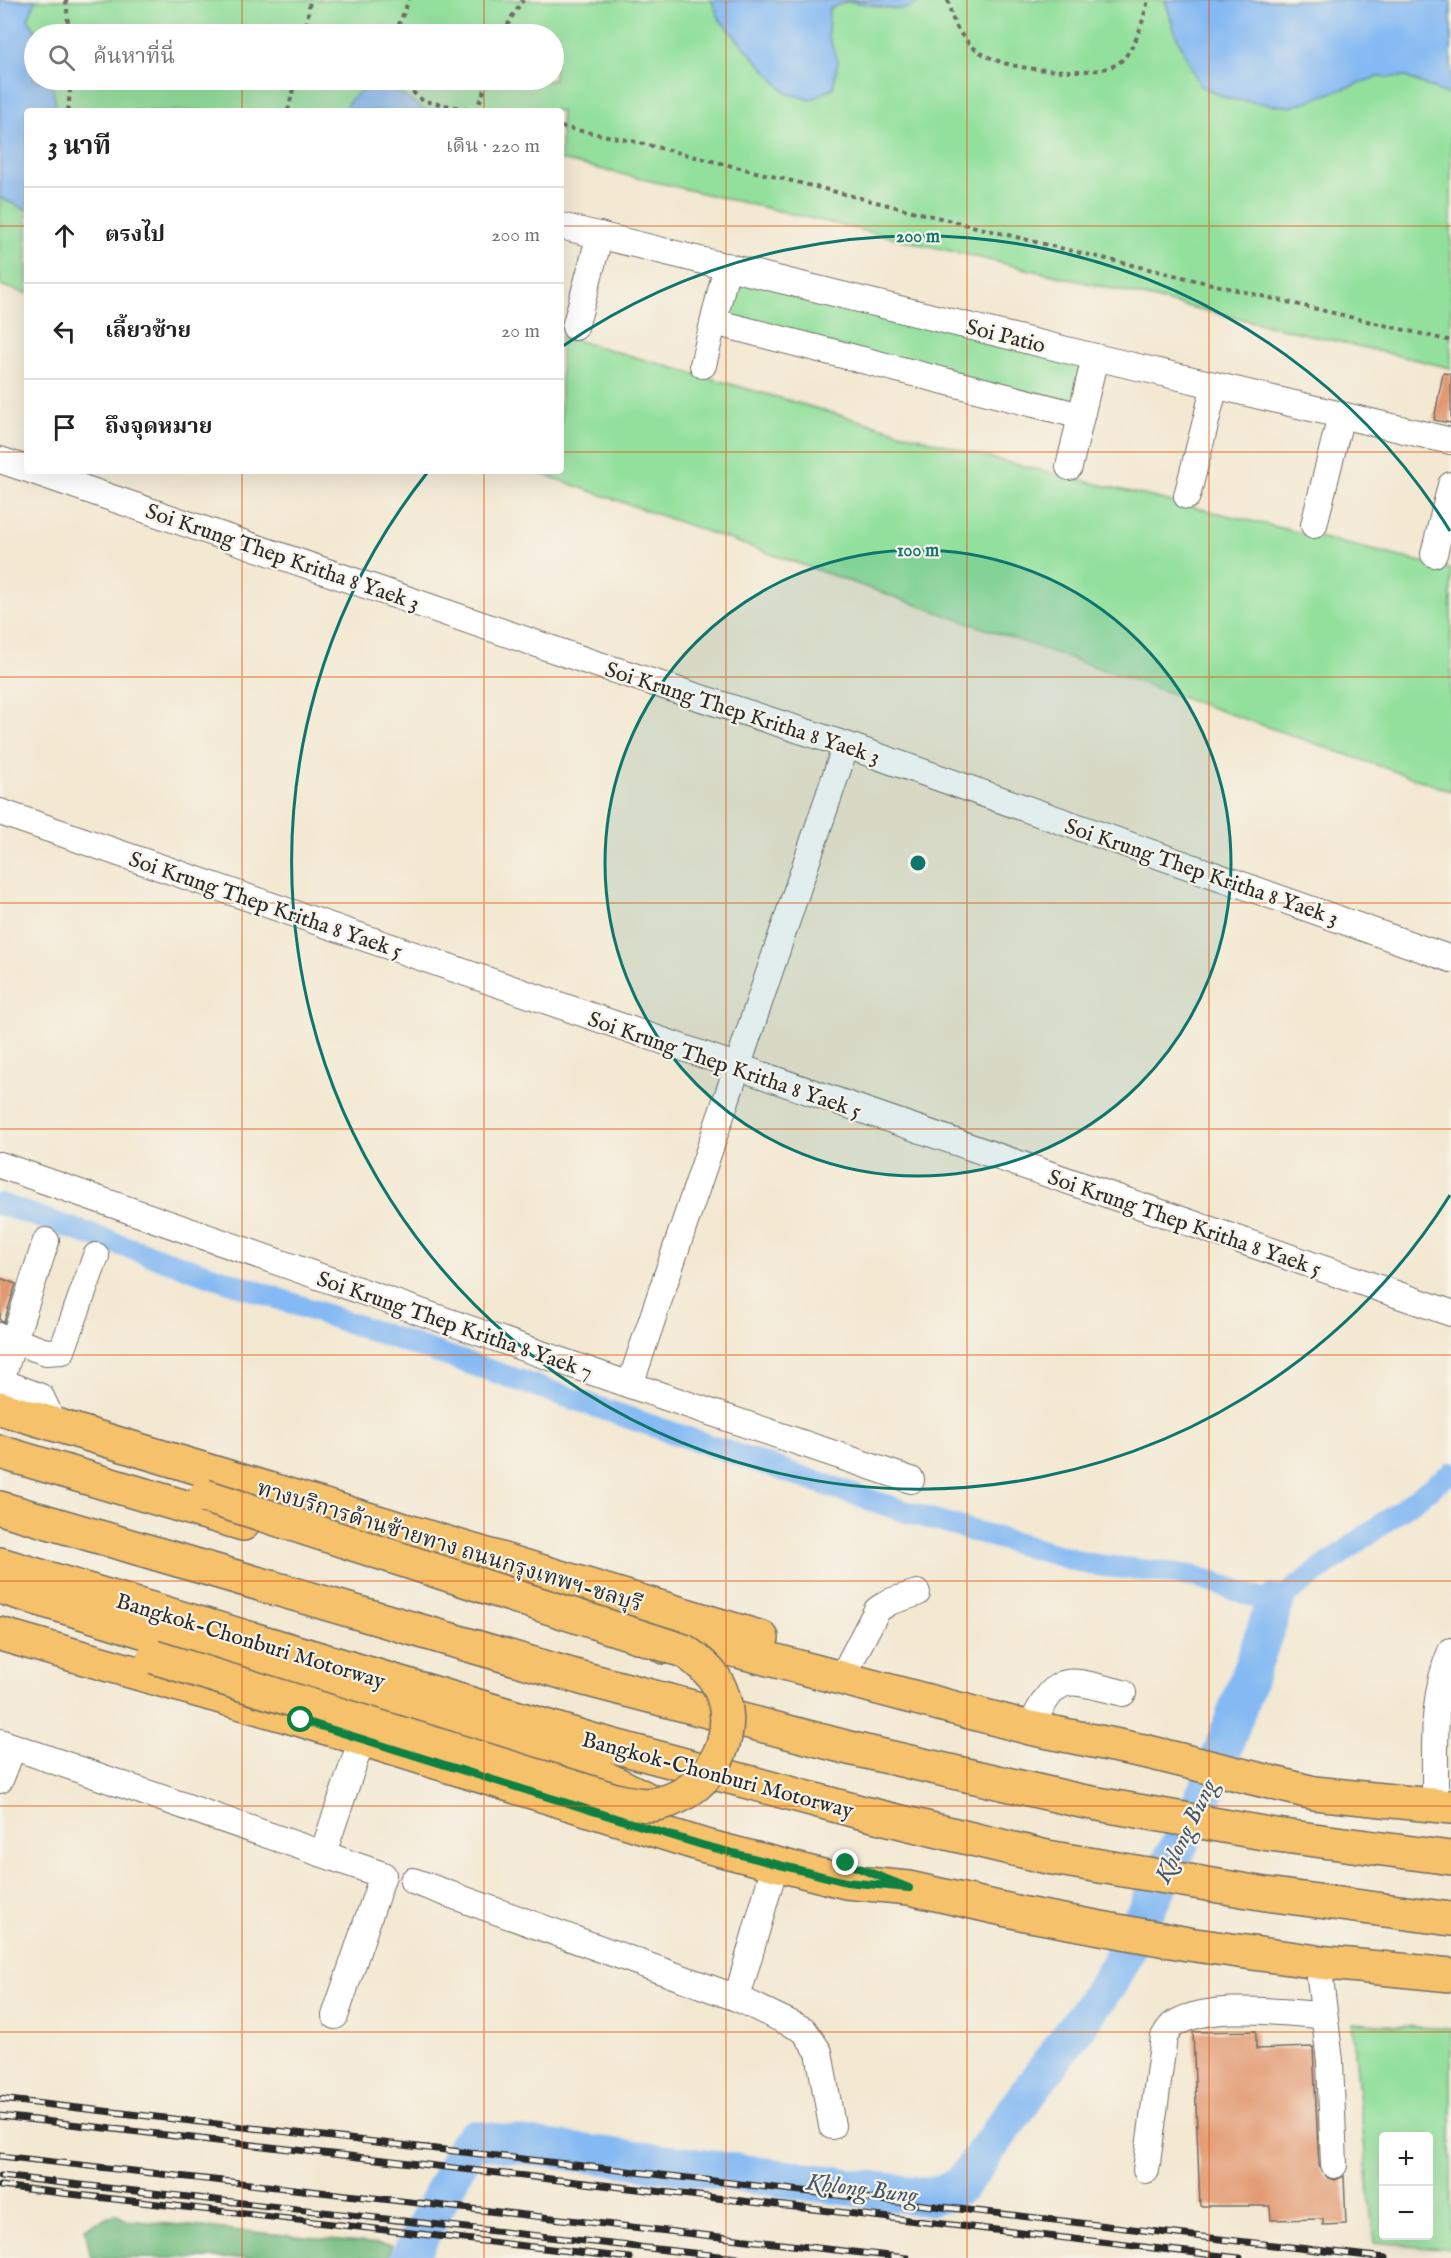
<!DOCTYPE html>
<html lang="th">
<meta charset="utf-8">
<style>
:root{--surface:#fff;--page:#f2f2f2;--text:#222;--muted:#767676;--line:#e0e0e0}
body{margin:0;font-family:"IM FELL English","Noto Serif Thai",serif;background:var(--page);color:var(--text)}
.controls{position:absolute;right:18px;bottom:18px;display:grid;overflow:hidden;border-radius:6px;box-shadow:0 6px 24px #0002}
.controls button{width:54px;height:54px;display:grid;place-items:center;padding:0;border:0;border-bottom:2px solid var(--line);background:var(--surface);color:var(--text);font:30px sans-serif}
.stop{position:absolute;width:18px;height:18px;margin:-14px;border:4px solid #0b8043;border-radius:50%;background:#fff}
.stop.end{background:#0b8043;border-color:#fff;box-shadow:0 2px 6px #0008}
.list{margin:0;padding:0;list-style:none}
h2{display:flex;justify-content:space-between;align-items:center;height:78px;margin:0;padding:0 24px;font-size:26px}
h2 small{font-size:20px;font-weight:400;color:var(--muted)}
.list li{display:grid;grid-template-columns:39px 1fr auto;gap:18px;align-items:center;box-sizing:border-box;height:96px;padding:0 24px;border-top:2px solid var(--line)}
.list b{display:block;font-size:22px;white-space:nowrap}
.list em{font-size:20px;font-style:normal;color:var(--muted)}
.icon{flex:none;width:33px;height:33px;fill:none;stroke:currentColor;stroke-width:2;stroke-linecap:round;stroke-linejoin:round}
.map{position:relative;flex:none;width:1451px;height:2258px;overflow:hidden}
.search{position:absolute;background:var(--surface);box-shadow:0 6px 24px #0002;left:24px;top:24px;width:540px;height:66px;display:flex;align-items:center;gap:15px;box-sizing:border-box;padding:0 21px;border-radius:33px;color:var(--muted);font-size:22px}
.panel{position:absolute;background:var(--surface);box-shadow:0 6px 24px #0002;left:24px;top:108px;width:540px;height:366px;border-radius:6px}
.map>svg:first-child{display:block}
.green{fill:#93e09d;stroke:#5f8664;stroke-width:1.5;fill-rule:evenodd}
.forest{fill:#76be84;stroke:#507458;stroke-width:1.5}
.water{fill:#84b9f3;stroke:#58728f;stroke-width:1.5}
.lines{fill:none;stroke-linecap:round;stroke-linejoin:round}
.canal{stroke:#84b9f3;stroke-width:22}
.river{stroke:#84b9f3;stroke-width:38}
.building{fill:#e29870}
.minor-casing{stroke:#716d65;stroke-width:28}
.major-casing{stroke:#716d65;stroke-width:36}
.highway-casing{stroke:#716d65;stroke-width:36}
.path{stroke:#716d65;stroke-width:4;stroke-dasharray:4.5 4.5;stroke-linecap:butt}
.minor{stroke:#fff;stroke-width:26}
.major{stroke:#f5c16b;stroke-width:33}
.highway{stroke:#f5c16b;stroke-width:33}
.rail-casing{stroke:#2b2b2b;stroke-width:7}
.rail{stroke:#f7f3e8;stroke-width:4.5;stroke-dasharray:14;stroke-linecap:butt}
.major-bridge-casing{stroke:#716d65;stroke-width:36;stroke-linecap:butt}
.major-bridge{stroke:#f5c16b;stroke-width:33}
.route{stroke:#0b8043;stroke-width:8}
.grid{fill:none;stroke:#df570e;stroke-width:1.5;stroke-opacity:0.55}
.ring{fill:none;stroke:#0f766e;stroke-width:3}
.labels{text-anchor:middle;stroke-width:4.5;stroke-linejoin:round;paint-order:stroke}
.street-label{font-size:22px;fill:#2b2b2b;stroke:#f7f3e8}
.water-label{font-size:24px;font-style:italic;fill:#465667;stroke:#f7f3e8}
.centre{fill:#0f766e;stroke:#f7f3e8;stroke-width:3}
.ring-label{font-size:18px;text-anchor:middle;font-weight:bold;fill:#0f766e;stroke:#f7f3e8;stroke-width:4.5;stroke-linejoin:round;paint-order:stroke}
</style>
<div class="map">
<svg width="1451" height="2258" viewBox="0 0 1451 2258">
<rect width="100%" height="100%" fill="#f7f3e8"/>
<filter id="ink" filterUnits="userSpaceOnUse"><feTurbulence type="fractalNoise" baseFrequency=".0167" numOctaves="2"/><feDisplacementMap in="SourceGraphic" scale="12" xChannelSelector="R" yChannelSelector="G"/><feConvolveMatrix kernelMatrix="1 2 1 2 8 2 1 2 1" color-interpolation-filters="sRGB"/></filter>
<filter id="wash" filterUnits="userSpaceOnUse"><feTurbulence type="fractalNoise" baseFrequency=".008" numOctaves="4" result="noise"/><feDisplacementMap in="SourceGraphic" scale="24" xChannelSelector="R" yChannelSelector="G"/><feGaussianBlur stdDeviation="1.35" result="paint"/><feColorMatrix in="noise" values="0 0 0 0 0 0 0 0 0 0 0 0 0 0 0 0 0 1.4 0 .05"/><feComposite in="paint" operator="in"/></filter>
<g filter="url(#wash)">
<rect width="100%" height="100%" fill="#f3e8d2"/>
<g class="green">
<path d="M0 0H1451V368L561 160V111H27V294L0 285ZM34 34H554V80H34Z"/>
<path d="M733 275 1083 361 1073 406 722 316Z"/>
<path d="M561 336 1002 461 1451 569V791L533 471H561Z"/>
<path d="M1352 2023 1451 2029V2249L1374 2242ZM1384 2136H1428V2236H1384Z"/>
</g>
<path class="forest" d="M115 2214 126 2220 392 2245 388 2258H91L85 2228Z"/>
<g class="water">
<path d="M0 0H36L28 19 38 34H34V80H51L57 109V111H27V210L0 198Z"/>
<path d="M711 0H922C900 20 869 0 847 2 841 3 835 7 829 9L828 35 838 61 833 88 811 100 786 93 721 21Z"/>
<path d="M1165 0H1448L1451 1V96L1406 77H1377L1291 107 1229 99 1200 86 1176 35Z"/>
<path d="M371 84 398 92 426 111H343L351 99Z"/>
</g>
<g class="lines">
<path class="canal" d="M0 1204 903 1511 1089 1564 1193 1576 1275 1603 1451 1473"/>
<path class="river" d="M409 2258 467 2145 473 2139 928 2197 945 2193 962 2184 1110 1981 1212 1780 1275 1603"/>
</g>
<g id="blocks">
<g class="building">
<path d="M1443 373 1451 374V423L1434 420Z"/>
<path d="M0 1278 16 1284 4 1322 0 1321Z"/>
<path d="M1256 2031V2049L1313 2047 1319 2166 1328 2178 1335 2180 1344 2176 1346 2224 1323 2225V2219L1271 2220 1270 2206H1200L1193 2032Z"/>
</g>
</g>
</g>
<g filter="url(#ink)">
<use href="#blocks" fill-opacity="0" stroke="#716d65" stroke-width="1.5"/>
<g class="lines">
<g class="minor-casing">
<g id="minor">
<path d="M561 226 1095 357 1451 441"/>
<path d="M714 322 1081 416"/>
<path d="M575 327 600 235"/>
<path d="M703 365 727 266"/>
<path d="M0 460 27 469"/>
<path d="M1069 467 1095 357"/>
<path d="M33 471 584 660 846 745 1451 959"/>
<path d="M1187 496 1215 385"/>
<path d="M1314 525 1341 415"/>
<path d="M1434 554 1451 485"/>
<path d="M0 812 1451 1313"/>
<path d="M0 1165 630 1385 911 1480"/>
<path d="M0 1336 46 1352 62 1351 96 1256"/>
<path d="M0 1381 41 1397 48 1412 47 1423"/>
<path d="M0 1383 46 1241"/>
<path d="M630 1385 846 745"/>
<path d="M848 1666 877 1610 889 1602 917 1593"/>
<path d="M1030 1728C1058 1670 1065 1679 1123 1693"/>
<path d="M0 1742 383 1875 335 2016"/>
<path d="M0 1780 13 1747"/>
<path d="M1435 1806C1436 1754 1430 1699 1451 1651"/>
<path d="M323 1853 362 1739"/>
<path d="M413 1881 737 1998 804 2030 819 2052 832 2126"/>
<path d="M1318 1962 1330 2061 1334 2165"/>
<path d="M737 1998 775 1865"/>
<path d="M1146 2170 1164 2037C1167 2032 1171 2025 1176 2023 1213 2002 1282 2013 1324 2015"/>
</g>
</g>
<g class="major-casing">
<g id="major">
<path d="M0 1408 762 1638"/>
<path d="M0 1452 243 1524"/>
<path d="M0 1587 537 1753 595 1773 653 1802"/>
<path d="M0 1634 301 1720 702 1845 846 1882 909 1888 1025 1914 1188 1944 1318 1962 1451 1975"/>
<path d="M664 1647 723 1648 742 1652 1030 1728 1148 1752 1314 1793 1451 1807"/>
</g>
</g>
<g class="highway-casing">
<g id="highway">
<path d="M0 1508 585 1679 853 1749 1081 1801 1269 1834 1451 1858"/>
<path d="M0 1564 599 1742 860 1812 1047 1857 1266 1894 1451 1919"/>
</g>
</g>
<g class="path">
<path d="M66 0 69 34"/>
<path d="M948 0C958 64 1018 70 1071 71 1087 71 1111 72 1123 59 1138 43 1143 20 1148 0"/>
<path d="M305 34 310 0"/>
<path d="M395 34 409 0"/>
<path d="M504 34 511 18 523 0"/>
<path d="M399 80 423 101 477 111"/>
<path d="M68 111 71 80"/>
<path d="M288 111 295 80"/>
<path d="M476 111 488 80"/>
<path d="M561 127 628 140 1056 247 1451 341"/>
</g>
<use href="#minor" class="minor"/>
<use href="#major" class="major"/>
<use href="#highway" class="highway"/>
<g class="rail-casing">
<g id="rail">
<path d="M0 2099 1386 2258"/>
<path d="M0 2116 1240 2258"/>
<path d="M0 2156 907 2258"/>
<path d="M0 2176 738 2258"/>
<path d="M0 2186 630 2258"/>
</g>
</g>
<use href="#rail" class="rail"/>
<g class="major-bridge-casing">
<path id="major-bridge" d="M154 1657 615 1800C630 1803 645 1807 661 1803 714 1790 745 1727 715 1679 707 1668 696 1659 684 1651L205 1496"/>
</g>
<use href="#major-bridge" class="major-bridge"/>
</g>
</g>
<g class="lines" filter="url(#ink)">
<path class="route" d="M301 1720 702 1845 846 1882 909 1888 846 1863"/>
</g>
<path class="grid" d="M242 0V34M484 0V34M726 0V2258M967 0V2258M1209 0V2258M242 80V111M484 80V111M0 226H27M561 226H1451M0 452H27M561 452H1451M242 471V2258M484 471V2258M0 677H1451M0 903H1451M0 1129H1451M0 1355H1451M0 1581H1451M0 1806H1451M0 2032H1451"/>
<circle cx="918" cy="863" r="313" fill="#0f766e" fill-opacity=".12"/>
<g class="ring">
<circle cx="918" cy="863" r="313"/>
<path d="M1450 1195A627 627 0 1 1 427 473M563 346A627 627 0 0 1 1450 531"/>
</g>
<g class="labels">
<g class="street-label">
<text transform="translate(1006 335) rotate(14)" y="8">Soi Patio</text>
<text transform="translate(283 556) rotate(19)" y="8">Soi Krung Thep Kritha 8 Yaek 3</text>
<text transform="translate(743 712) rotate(18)" y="8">Soi Krung Thep Kritha 8 Yaek 3</text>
<text transform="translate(1202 871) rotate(19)" y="8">Soi Krung Thep Kritha 8 Yaek 3</text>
<text transform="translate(266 904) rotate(19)" y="8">Soi Krung Thep Kritha 8 Yaek 5</text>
<text transform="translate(725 1064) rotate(19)" y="8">Soi Krung Thep Kritha 8 Yaek 5</text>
<text transform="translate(1185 1222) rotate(19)" y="8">Soi Krung Thep Kritha 8 Yaek 5</text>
<text transform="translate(455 1324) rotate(19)" y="8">Soi Krung Thep Kritha 8 Yaek 7</text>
<text transform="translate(450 1545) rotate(17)" y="8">ทางบริการด้านซ้ายทาง ถนนกรุงเทพฯ-ชลบุรี</text>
<text transform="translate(251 1640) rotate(17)" y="8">Bangkok-Chonburi Motorway</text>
<text transform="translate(718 1774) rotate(15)" y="8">Bangkok-Chonburi Motorway</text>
</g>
<g class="water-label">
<text transform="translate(1185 1831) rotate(-64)" y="8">Khlong Bung</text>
<text transform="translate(862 2188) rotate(7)" y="8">Khlong Bung</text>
</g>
</g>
<circle cx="918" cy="863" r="9" class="centre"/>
<g class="ring-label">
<text x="918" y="242">200 m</text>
<text x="918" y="556">100 m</text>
</g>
</svg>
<div class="controls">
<button>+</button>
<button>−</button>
</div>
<div class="stop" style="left:301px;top:1720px"></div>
<div class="stop end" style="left:846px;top:1863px"></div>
<div class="search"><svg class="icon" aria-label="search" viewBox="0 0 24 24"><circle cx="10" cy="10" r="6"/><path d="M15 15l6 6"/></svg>ค้นหาที่นี่</div>
<section class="panel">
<h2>3 นาที<small>เดิน · 220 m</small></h2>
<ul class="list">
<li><svg class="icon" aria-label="ahead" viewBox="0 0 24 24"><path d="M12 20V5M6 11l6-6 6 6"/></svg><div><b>ตรงไป</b></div><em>200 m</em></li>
<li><svg class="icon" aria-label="left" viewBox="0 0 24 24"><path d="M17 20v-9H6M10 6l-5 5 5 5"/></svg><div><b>เลี้ยวซ้าย</b></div><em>20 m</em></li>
<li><svg class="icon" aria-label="arrive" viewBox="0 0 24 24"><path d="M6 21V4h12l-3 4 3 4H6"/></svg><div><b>ถึงจุดหมาย</b></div></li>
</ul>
</section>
</div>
